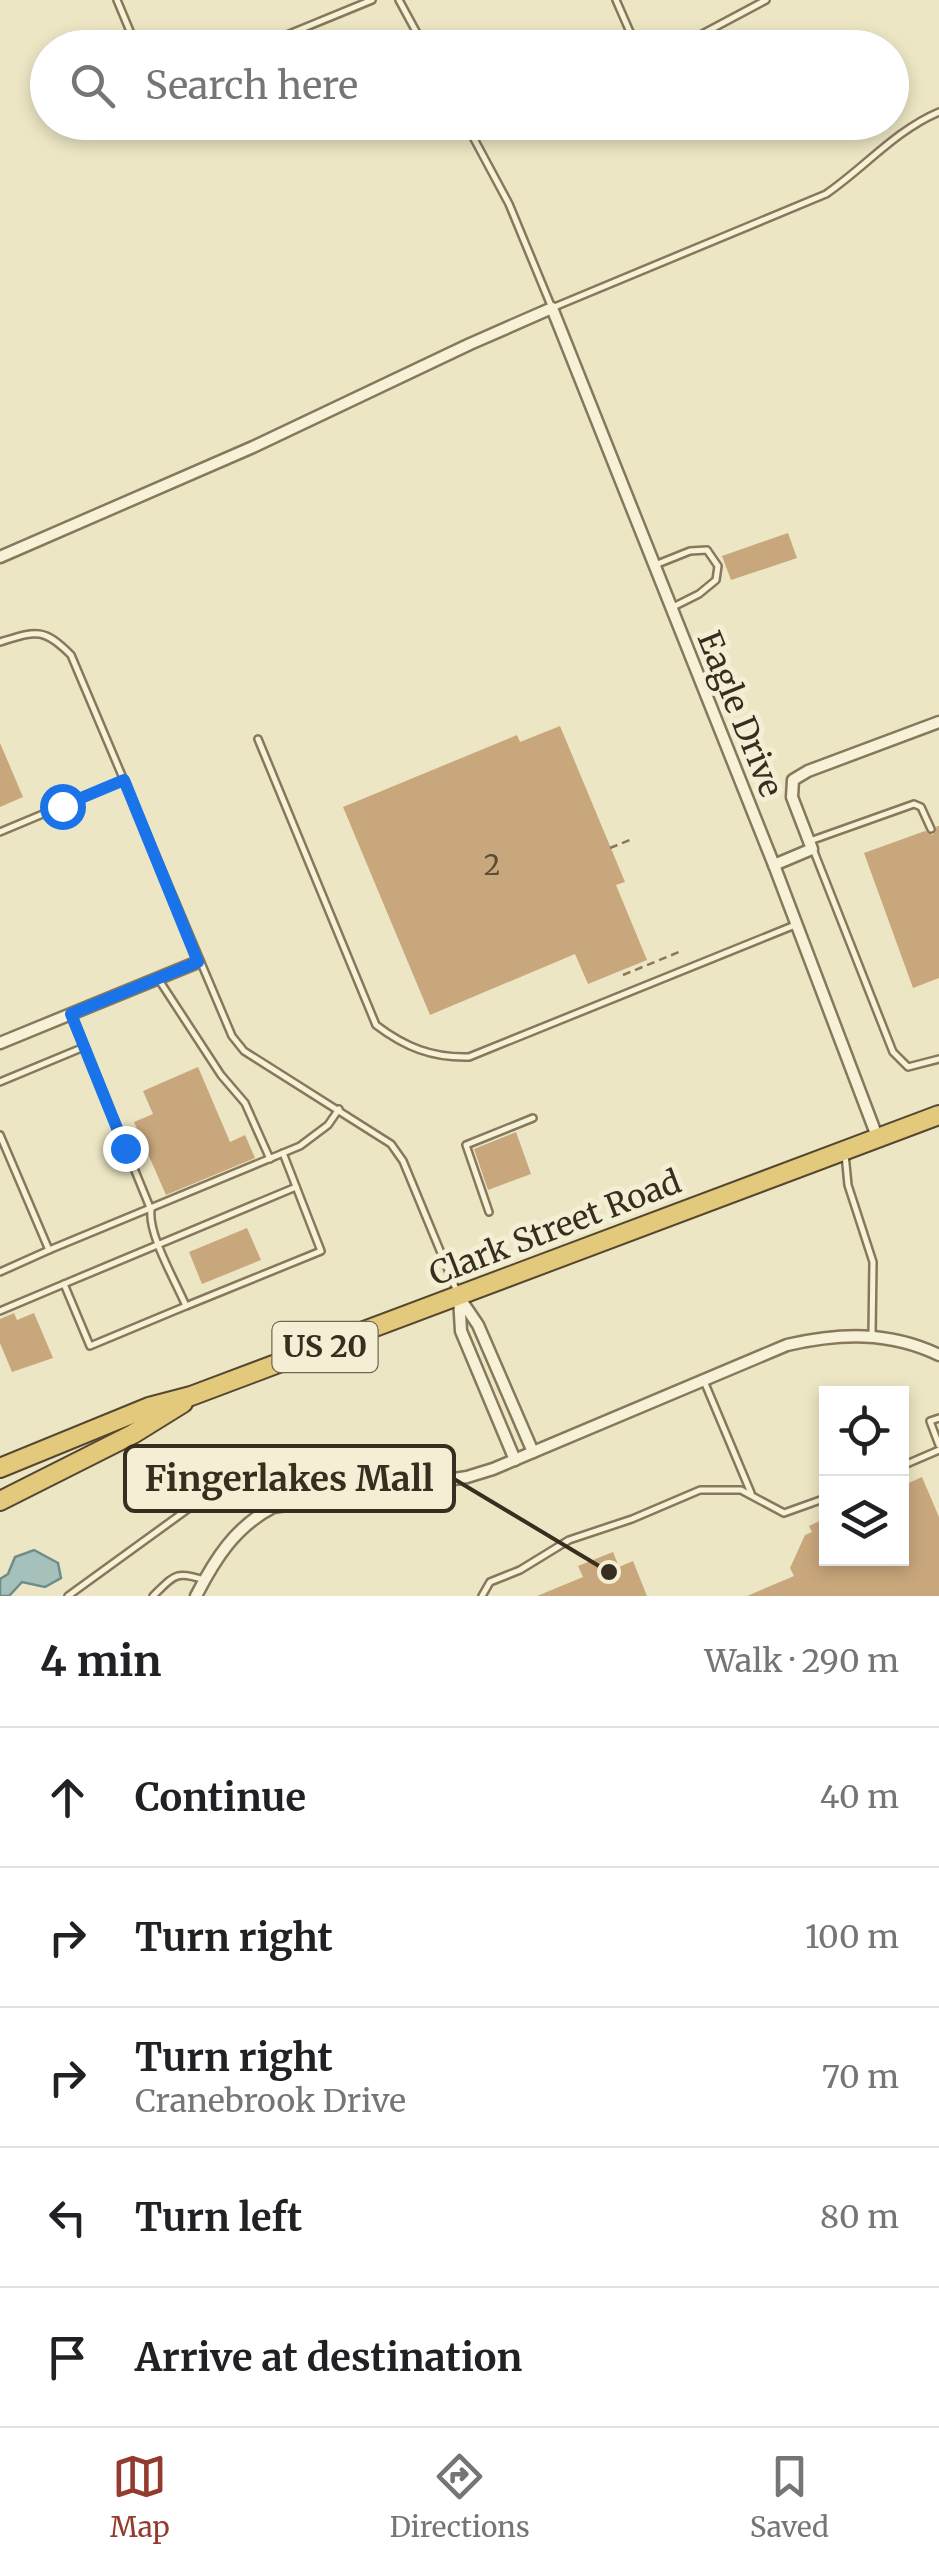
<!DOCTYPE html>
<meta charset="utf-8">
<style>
:root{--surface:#fff;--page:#f2f2f2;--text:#202124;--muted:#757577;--line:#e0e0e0;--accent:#933b2e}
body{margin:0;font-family:Merriweather,serif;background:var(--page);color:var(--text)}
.controls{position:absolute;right:30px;bottom:30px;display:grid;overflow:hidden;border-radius:0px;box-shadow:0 5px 15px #0003}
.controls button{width:90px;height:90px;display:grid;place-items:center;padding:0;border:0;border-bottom:2px solid var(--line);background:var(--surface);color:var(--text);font:50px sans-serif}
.stop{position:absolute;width:30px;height:30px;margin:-22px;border:8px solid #1a73e8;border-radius:50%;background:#fff}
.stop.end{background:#1a73e8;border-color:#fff;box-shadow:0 2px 10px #0008}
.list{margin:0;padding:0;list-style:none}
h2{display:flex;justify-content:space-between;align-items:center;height:130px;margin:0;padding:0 40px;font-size:42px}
h2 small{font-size:32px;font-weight:400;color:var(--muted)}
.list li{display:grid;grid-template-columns:65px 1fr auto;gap:30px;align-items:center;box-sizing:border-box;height:140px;padding:0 40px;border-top:2px solid var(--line)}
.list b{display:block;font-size:38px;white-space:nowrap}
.list p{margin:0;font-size:32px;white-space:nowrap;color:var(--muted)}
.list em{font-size:32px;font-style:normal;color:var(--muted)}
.icon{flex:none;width:55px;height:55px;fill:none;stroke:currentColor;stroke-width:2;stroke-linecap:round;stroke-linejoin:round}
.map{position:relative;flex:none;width:939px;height:1596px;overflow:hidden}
.search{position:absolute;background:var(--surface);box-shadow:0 5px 15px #0003;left:30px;right:30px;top:30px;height:110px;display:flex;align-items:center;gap:25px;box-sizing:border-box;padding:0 35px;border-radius:55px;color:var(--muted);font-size:38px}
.sheet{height:830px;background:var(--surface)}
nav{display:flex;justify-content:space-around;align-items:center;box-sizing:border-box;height:140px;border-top:2px solid var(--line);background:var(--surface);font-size:28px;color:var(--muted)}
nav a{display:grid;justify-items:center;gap:5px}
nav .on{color:var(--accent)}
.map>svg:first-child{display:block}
.water{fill:#a6c0bc;stroke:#6d8d8a;stroke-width:2.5}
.building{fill:#c9a77c}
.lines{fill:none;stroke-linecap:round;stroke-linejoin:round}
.service-casing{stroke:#86785b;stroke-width:10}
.minor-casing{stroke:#86785b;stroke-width:15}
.trunk-casing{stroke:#54462f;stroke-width:22}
.path{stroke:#86785b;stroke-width:2.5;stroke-dasharray:8 5;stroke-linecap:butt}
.service{stroke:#f7f2d7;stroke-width:5}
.minor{stroke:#f7f2d7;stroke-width:10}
.trunk{stroke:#e3c97c;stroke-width:18}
.route{stroke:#1a73e8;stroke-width:12}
.labels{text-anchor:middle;stroke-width:10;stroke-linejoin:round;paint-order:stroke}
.number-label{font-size:28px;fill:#5c4c36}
.shield{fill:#f4efd4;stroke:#706855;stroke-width:2.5}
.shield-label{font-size:30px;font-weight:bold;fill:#372e1f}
.street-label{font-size:32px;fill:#372e1f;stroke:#f4efd4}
.leader{fill:none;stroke:#372e1f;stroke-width:4}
.callout-dot{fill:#372e1f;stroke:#f4efd4;stroke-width:4}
.callout{fill:#f4efd4;stroke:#372e1f;stroke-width:4}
.callout-label{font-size:35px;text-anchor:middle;font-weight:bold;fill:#372e1f}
</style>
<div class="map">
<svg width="939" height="1596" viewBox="0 0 939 1596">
<rect width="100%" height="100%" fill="#ece6c4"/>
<path class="water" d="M34 1550 58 1563 61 1578 45 1587 22 1582 9 1596H0V1579L8 1574 15 1557Z"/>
<g class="building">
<path d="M788 533 797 558 731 580 722 556Z"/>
<path d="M560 726 625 882 616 885 647 960 588 984 575 954 430 1015 343 807 517 735 520 742Z"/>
<path d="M0 743 23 797 0 807Z"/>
<path d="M937 826H939V978L913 988 864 853 925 831 933 835Z"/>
<path d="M198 1067 230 1142 245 1135 255 1158 166 1195 134 1122 153 1114 143 1091Z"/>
<path d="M516 1132 531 1174 488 1190 474 1149Z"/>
<path d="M247 1228 261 1260 202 1284 189 1252Z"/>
<path d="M14 1313 17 1320 34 1313 53 1358 12 1372 0 1343V1319Z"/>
<path d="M922 1477 939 1517V1596H747L794 1576 790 1568 805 1535 812 1532 809 1526 826 1518V1558H902V1486Z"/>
<path d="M613 1552 619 1567 633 1561 647 1596H537L583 1577 578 1566Z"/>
</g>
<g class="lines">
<g class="service-casing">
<g id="service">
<path d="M117 0 137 48"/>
<path d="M399 0 425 48"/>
<path d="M616 0 637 48"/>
<path d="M255 48 372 0"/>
<path d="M676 48 766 0"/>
<path d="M465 122 509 204 552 308 826 194C864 168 896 130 939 112"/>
<path d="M472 136 504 122"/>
<path d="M655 565 690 551 707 550 718 566 716 580 699 594 673 607"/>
<path d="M0 642C36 631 43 627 71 655L232 1036 244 1051 391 1144 403 1161 458 1294"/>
<path d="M258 739 376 1025C405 1047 432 1058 469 1057L795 925"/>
<path d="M0 832 124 780"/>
<path d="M810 841 914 804 921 807 931 829"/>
<path d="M813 849 893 1052 908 1067 939 1059"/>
<path d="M159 980 221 1075 245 1103 270 1159"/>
<path d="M71 1014 151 1210C148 1235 176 1282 186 1306L90 1346 64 1284 296 1187"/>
<path d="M0 1082 84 1047"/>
<path d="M0 1135 49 1250 300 1146 328 1125 339 1109"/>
<path d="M845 1154 848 1185 873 1262 872 1335"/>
<path d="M489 1212 466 1145 533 1118"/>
<path d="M0 1272 49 1250"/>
<path d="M186 1306 321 1251 283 1153"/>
<path d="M0 1311 64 1284"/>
<path d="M704 1381 751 1493"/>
<path d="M939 1418 930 1421 939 1445"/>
<path d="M902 1466 939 1450"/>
<path d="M68 1596 199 1501"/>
<path d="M153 1596C174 1576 175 1570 204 1580"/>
<path d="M482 1596 490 1582 520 1570 569 1540 632 1519 700 1490H741L784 1513 826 1498"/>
</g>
</g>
<g class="minor-casing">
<g id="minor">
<path d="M0 557 253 447 470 344 552 308 774 865 878 1139"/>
<path d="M774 865 812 849 792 797 793 780 808 771 939 722"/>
<path d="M0 1043 198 962"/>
<path d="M459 1297 461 1331 515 1460"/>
<path d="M461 1300 478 1325 533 1452"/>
<path d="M196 1596C215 1559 235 1527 273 1507L467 1477 493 1469 787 1345C840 1333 889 1331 939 1355"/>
</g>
</g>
<g class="trunk-casing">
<g id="trunk">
<path d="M0 1468 149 1407 191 1396 939 1115"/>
<path d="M0 1501 133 1434 183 1403"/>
</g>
</g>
<g class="path">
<path d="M610 848 632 839"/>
<path d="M623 975 679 952"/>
</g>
<use href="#service" class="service"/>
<use href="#minor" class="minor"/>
<use href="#trunk" class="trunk"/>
</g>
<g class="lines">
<path class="route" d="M62 806 124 780 198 962 71 1014 125 1148"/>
</g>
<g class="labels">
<g class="number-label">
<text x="492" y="875">2</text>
</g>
<rect class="shield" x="272.5" y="1322" width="105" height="50" rx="8"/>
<g class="shield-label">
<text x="325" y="1357">US 20</text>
</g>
<g class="street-label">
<text transform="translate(740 714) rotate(68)" y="11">Eagle Drive</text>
<text transform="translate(555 1228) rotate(-21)" y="11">Clark Street Road</text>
</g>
</g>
<path class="leader" d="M609 1572L454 1479"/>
<circle class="callout-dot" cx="609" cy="1572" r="10"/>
<rect class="callout" x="125" y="1446" width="329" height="65" rx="10"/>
<g class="callout-label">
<text x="289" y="1491">Fingerlakes Mall</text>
</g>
</svg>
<div class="controls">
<button><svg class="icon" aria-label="locate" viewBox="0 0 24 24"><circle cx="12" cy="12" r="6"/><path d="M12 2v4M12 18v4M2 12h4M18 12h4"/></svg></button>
<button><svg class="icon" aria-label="layers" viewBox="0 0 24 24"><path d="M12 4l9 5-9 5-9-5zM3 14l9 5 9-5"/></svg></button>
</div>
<div class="stop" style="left:62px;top:806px"></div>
<div class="stop end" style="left:125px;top:1148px"></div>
<div class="search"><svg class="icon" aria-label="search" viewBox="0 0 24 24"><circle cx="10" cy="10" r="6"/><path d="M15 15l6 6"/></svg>Search here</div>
</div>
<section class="sheet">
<h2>4 min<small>Walk · 290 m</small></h2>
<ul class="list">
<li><svg class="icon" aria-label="ahead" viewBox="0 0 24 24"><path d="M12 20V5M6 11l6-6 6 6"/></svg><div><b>Continue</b></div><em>40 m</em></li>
<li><svg class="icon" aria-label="right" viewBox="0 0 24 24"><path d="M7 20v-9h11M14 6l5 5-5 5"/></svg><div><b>Turn right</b></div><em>100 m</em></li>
<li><svg class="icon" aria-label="right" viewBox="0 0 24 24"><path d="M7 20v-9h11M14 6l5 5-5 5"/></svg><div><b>Turn right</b><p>Cranebrook Drive</p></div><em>70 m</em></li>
<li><svg class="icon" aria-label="left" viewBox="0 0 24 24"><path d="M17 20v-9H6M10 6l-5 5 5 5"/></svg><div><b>Turn left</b></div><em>80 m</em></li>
<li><svg class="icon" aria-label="arrive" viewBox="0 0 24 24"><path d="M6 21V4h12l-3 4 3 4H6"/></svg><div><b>Arrive at destination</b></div></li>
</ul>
</section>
<nav>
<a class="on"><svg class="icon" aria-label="map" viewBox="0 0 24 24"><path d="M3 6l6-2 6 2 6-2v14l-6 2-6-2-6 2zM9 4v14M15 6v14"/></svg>Map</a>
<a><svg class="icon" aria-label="directions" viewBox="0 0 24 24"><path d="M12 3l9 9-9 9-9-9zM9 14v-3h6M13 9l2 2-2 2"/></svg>Directions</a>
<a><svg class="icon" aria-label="saved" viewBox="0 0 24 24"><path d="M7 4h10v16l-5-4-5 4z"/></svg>Saved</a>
</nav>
